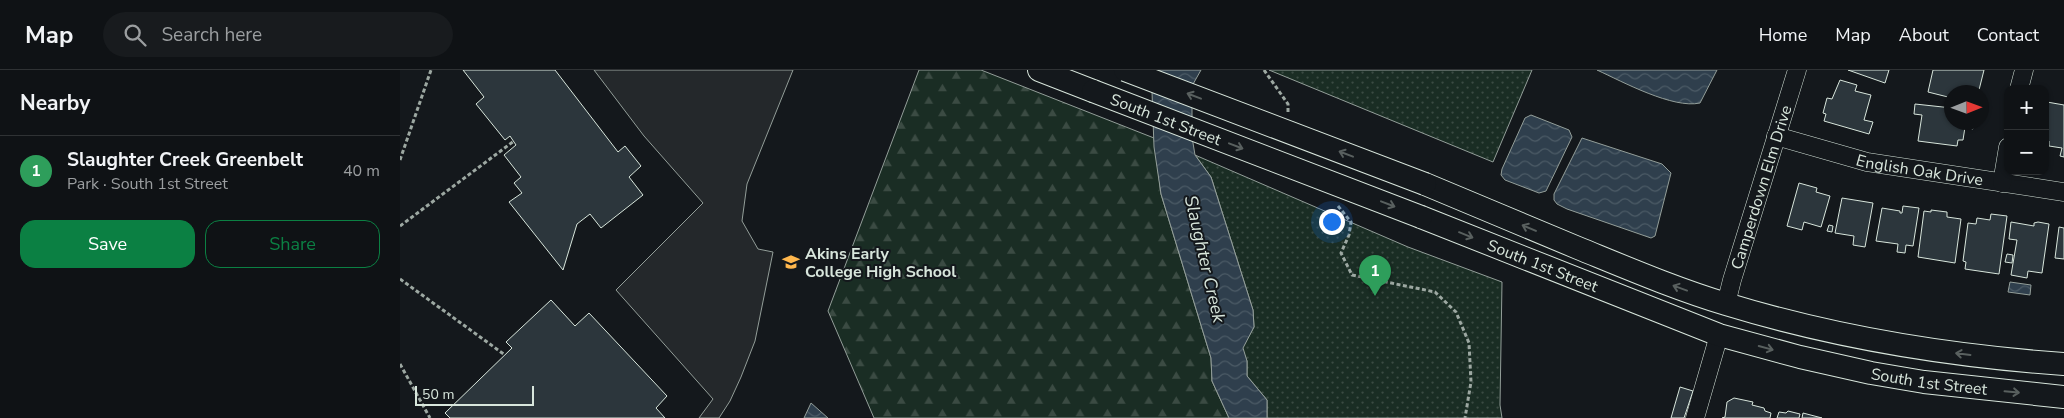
<!DOCTYPE html>
<meta charset="utf-8">
<style>
:root{--surface:#0f1215;--page:#181b1e;--text:#f1f3f6;--muted:#9b9ea0;--line:#2f3234;--accent:#0b8043}
body{margin:0;font-family:"Nunito Sans",sans-serif;background:var(--page);color:var(--text)}
.controls{position:absolute;right:15px;top:15px;display:grid;overflow:hidden;border-radius:10px;box-shadow:0 1px 4px #0004}
.controls button{width:45px;height:45px;display:grid;place-items:center;padding:0;border:0;border-bottom:1px solid var(--line);background:var(--surface);color:var(--text);font:25px sans-serif}
.compass{position:absolute;left:1544px;top:15px;width:45px;height:45px;border-radius:50%;background:var(--surface);box-shadow:0 1px 4px #0004;rotate:89deg}
.scale{position:absolute;left:15px;bottom:12px;width:119px;box-sizing:border-box;padding-left:5px;border:2px solid #d8e6dc;border-top:0;font-size:14px;line-height:18px;white-space:nowrap;color:#d8e6dc;-webkit-text-stroke:4px #14181c;paint-order:stroke}
.you{position:absolute;left:931px;top:151px;width:18px;height:18px;margin:-12px;border:4px solid #fff;border-radius:50%;background:#1a73e8;box-shadow:0 0 0 8px #1a73e833}
.badge{display:grid;place-items:center;width:32px;height:32px;border-radius:50%;background:var(--accent);color:#fff;font-size:16px;font-weight:700}
.pin{position:absolute;translate:-50% -41px;filter:drop-shadow(0 1px 2px #0008)}
.pin::after{content:'';position:absolute;top:26px;width:18px;height:15px;background:inherit;clip-path:polygon(0 0,100% 0,50% 100%)}
.list{margin:0;padding:0;list-style:none}
h2{display:flex;justify-content:space-between;align-items:center;height:65px;margin:0;padding:0 20px;font-size:21px}
h2 small{font-size:16px;font-weight:400;color:var(--muted)}
.list li{display:grid;grid-template-columns:32px 1fr auto;gap:15px;align-items:center;box-sizing:border-box;height:70px;padding:0 20px;border-top:1px solid var(--line)}
.list b{display:block;font-size:19px;white-space:nowrap}
.list p{margin:0;font-size:16px;white-space:nowrap;color:var(--muted)}
.list em{font-size:16px;font-style:normal;color:var(--muted)}
.actions{display:flex;gap:10px;padding:15px 20px}
.actions a{flex:1;padding:11px 0;border:1px solid var(--accent);border-radius:15px;text-align:center;font-size:18px;color:var(--accent)}
.actions .main{background:var(--accent);color:#fff}
.icon{flex:none;width:28px;height:28px;fill:none;stroke:currentColor;stroke-width:2;stroke-linecap:round;stroke-linejoin:round}
.map{position:relative;flex:none;width:1664px;height:348px;overflow:hidden}
header{display:flex;align-items:center;gap:30px;box-sizing:border-box;height:70px;padding:0 25px;background:var(--surface);border-bottom:1px solid var(--line)}
header strong{font-size:24px}
nav{display:flex;gap:28px;margin-inline-start:auto;font-size:18px}
.search{width:350px;height:45px;background:var(--page);display:flex;align-items:center;gap:12px;box-sizing:border-box;padding:0 18px;border-radius:28px;color:var(--muted);font-size:19px}
main{display:flex}
aside{flex:1;background:var(--surface)}
.map>svg:first-child{display:block}
.forest{fill:url(#forest-firs);stroke:#939e99}
.park{fill:url(#park-dots);stroke:#939e99}
.parking{fill:#24282b;stroke:#939e99}
.water{fill:url(#water-waves);stroke:#939e99}
.building{fill:#2c363c;stroke:#d8e6dc}
.lines{fill:none;stroke-linecap:round;stroke-linejoin:round}
.minor-casing{stroke:#d8e6dc;stroke-width:19}
.major-casing{stroke:#d8e6dc;stroke-width:24}
.path{stroke:#9da8a2;stroke-width:3;stroke-dasharray:4 2.5;stroke-linecap:butt}
.minor{stroke:#14181c;stroke-width:18}
.major{stroke:#14181c;stroke-width:22}
.major-bridge-casing{stroke:#d8e6dc;stroke-width:24;stroke-linecap:butt}
.major-bridge{stroke:#14181c;stroke-width:22}
.oneway{stroke:#59605f}
.labels{text-anchor:middle;stroke-width:4;stroke-linejoin:round;paint-order:stroke}
.street-label{font-size:16px;fill:#d8e6dc;stroke:#14181c}
.poi-label{font-size:16px;font-weight:bold;fill:#d8e6dc;stroke:#14181c;text-anchor:start}
.water-label{font-size:18px;font-style:italic;fill:#d8e6dc;stroke:#14181c}
</style>
<header>
<strong>Map</strong>
<div class="search"><svg class="icon" aria-label="search" viewBox="0 0 24 24"><circle cx="10" cy="10" r="6"/><path d="M15 15l6 6"/></svg>Search here</div>
<nav><a>Home</a><a>Map</a><a>About</a><a>Contact</a></nav>
</header>
<main>
<aside>
<h2>Nearby<small></small></h2>
<ul class="list">
<li><span class="badge" style="background:#2e9e5b">1</span><div><b>Slaughter Creek Greenbelt</b><p>Park · South 1st Street</p></div><em>40 m</em></li>
</ul>
<div class="actions"><a class="main">Save</a><a>Share</a></div>
</aside>
<div class="map">
<svg width="1664" height="348" viewBox="0 0 1664 348">
<defs>
<pattern id="forest-firs" width="22" height="20" patternUnits="userSpaceOnUse" patternTransform="scale(1.25)"><rect width="22" height="20" fill="#1a2d24"/><path d="M5 1l3.5 6h-7zM16 11l3.5 6h-7z" fill="#3b4b43"/></pattern>
<pattern id="park-dots" width="8" height="8" patternUnits="userSpaceOnUse" patternTransform="scale(1.25)"><rect width="8" height="8" fill="#1a2d24"/><path d="M2 2h.1M6 6h.1" fill="none" stroke="#3b4b43" stroke-width="1.8" stroke-linecap="round"/></pattern>
<pattern id="water-waves" width="16" height="10" patternUnits="userSpaceOnUse" patternTransform="scale(1.25)"><rect width="16" height="10" fill="#2f3f4d"/><path d="M0 5q4-4 8 0t8 0" fill="none" stroke="#4c5b66"/></pattern>
</defs>
<rect width="100%" height="100%" fill="#14181c"/>
<path class="forest" d="M519 0H581L754 68 761 124 811 288 812 311 829 348H474L428 241Z"/>
<g class="park">
<path d="M869 0H1132L1093 92Z"/>
<path d="M795 85 1008 177 1102 212 1100 335 1102 348H867V330L847 306V291L842 278 854 257 853 240 811 107Z"/>
</g>
<path class="parking" d="M194 0H393L347 114 342 151 358 179 373 182 355 271 341 307 330 331 319 348H299L313 329 216 220 303 133 244 66Z"/>
<g class="water">
<path d="M760 0H801L792 16V67L795 85 811 107 853 240 854 257 843 278 847 291V306L867 330V348H829L812 311 811 288 761 124 754 77 752 22Z"/>
<path d="M1197 0H1317L1300 33C1273 39 1223 12 1197 0Z"/>
<path d="M1131 45 1169 60 1172 67 1146 121 1139 123 1105 110 1101 105 1102 99 1125 48Z"/>
<path d="M1182 68 1262 94 1271 103 1255 166 1251 168 1167 139 1157 134 1154 130V124Z"/>
<path d="M1610 212 1631 215 1630 225 1608 222Z"/>
<path d="M411 333 428 348H404Z"/>
</g>
<g class="building">
<path d="M63 0H155L218 82 225 76 241 96 229 107 243 125 201 158 190 144 177 154 163 200 109 132 122 123 114 113 121 107 104 85 116 75 110 66 105 70 76 34 84 27Z"/>
<path d="M1448 0H1489L1485 13Z"/>
<path d="M1533 0H1584L1579 20 1575 19 1574 22H1552V28L1528 22Z"/>
<path d="M1440 10 1457 15 1455 21 1471 25 1464 50 1473 52 1469 64 1424 51 1426 44 1423 43 1427 28 1432 29Z"/>
<path d="M1647 32 1664 35V87L1660 86 1662 78 1649 76V71H1645Z"/>
<path d="M1515 34 1552 38V52H1574L1573 59 1565 57 1563 70H1558L1557 76 1518 71 1522 45 1514 44Z"/>
<path d="M1399 113 1417 118 1416 122 1430 126 1421 157 1404 152 1402 160 1387 156Z"/>
<path d="M1442 128 1473 133 1465 177 1453 175 1454 166 1435 163Z"/>
<path d="M1503 136 1519 138 1513 176 1506 175 1505 183 1497 182 1498 174 1476 171 1482 138 1500 141V143H1502Z"/>
<path d="M1531 140 1547 142V147L1561 149 1555 193 1518 187 1524 141 1531 142Z"/>
<path d="M1591 144 1607 146 1599 204 1565 199 1566 192 1563 191 1568 153 1576 154 1577 148 1590 150Z"/>
<path d="M1611 152 1634 156V153L1638 152 1649 154 1642 203 1628 201 1627 208 1611 205 1617 170 1609 169Z"/>
<path d="M1429 155 1433 156 1432 162 1427 161Z"/>
<path d="M1659 157 1664 158V189L1655 188Z"/>
<path d="M1607 184 1613 185 1612 193 1605 192Z"/>
<path d="M151 230 175 256 189 243 267 326 256 338 265 348H50L45 343 112 278 106 272Z"/>
<path d="M1280 317 1293 321 1284 348H1271Z"/>
<path d="M1334 328 1353 332 1352 335 1364 338 1365 341 1371 343 1370 348H1322L1325 347 1327 332Z"/>
<path d="M1388 341 1400 344 1399 348H1377L1379 342 1386 343Z"/>
<path d="M1403 343 1422 348H1402Z"/>
</g>
<g class="lines">
<g class="minor-casing">
<g id="minor">
<path d="M1619 19 1624 0"/>
<path id="s1" d="M1376 66 1467 92 1664 122"/>
<path d="M1602 113 1608 77"/>
<path id="s2" d="M1326 234 1332 210 1397 0"/>
<path d="M1295 348 1319 265"/>
</g>
</g>
<g class="major-casing">
<g id="major">
<path d="M639 0 693 21"/>
<path d="M1025 114C1076 135 1127 157 1178 178 1227 198 1276 219 1326 234 1437 268 1549 286 1664 294"/>
<path id="s3" d="M1021 147 1319 265 1400 287 1471 303 1524 312 1664 327"/>
</g>
</g>
<g class="path">
<path d="M864 0 888 34V44"/>
<path d="M0 90 31 0"/>
<path d="M938 136 951 152 949 165 941 183 952 205 1035 222 1056 242 1069 273 1071 312 1065 348"/>
<path d="M0 156 114 71"/>
<path d="M0 209 105 285"/>
<path d="M0 294 30 348"/>
</g>
<use href="#minor" class="minor"/>
<use href="#major" class="major"/>
<g class="major-bridge-casing">
<g id="major-bridge">
<path d="M725 0 1025 114"/>
<path id="s4" d="M693 21 1021 147"/>
</g>
</g>
<use href="#major-bridge" class="major-bridge"/>
</g>
<defs><path id="oneway-shaft" d="M-6 0H5M1.5-3L5.5 0L1.5 3" fill="none" stroke-width="1.6" stroke-linecap="round" stroke-linejoin="round" transform="scale(1.25)"/></defs>
<g class="oneway">
<use href="#oneway-shaft" transform="translate(794 26) rotate(-159)"/>
<use href="#oneway-shaft" transform="translate(836 76) rotate(21)"/>
<use href="#oneway-shaft" transform="translate(946 84) rotate(-159)"/>
<use href="#oneway-shaft" transform="translate(988 134) rotate(21)"/>
<use href="#oneway-shaft" transform="translate(1129 158) rotate(-157)"/>
<use href="#oneway-shaft" transform="translate(1066 165) rotate(22)"/>
<use href="#oneway-shaft" transform="translate(1280 218) rotate(-160)"/>
<use href="#oneway-shaft" transform="translate(1366 278) rotate(15)"/>
<use href="#oneway-shaft" transform="translate(1563 284) rotate(-173)"/>
<use href="#oneway-shaft" transform="translate(1612 322) rotate(5)"/>
</g>
<defs>
<g id="school-bare" transform="scale(1.35)"><path d="M0-5L7-2L0 1L-7-2ZM-4 1L0 2.5L4 1V4Q0 6-4 4Z" fill="#ffb74d" stroke="#14181c" stroke-width="2.5" paint-order="stroke"/></g>
</defs>
<g fill-rule="evenodd">
<use href="#school-bare" x="391" y="192"/>
</g>
<g class="labels">
<g class="street-label">
<text dy="6" stroke="none"><textPath href="#s4" startOffset="78">South 1st Street</textPath></text>
<text dy="6" stroke="none"><textPath href="#s1" startOffset="148">English Oak Drive</textPath></text>
<text dy="6" stroke="none"><textPath href="#s2" startOffset="122">Camperdown Elm Drive</textPath></text>
<text dy="6" stroke="none"><textPath href="#s3" startOffset="131">South 1st Street</textPath></text>
<text dy="6" stroke="none"><textPath href="#s3" startOffset="536">South 1st Street</textPath></text>
</g>
<g class="poi-label">
<text x="405" y="189">Akins Early<tspan x="405" dy="18">College High School</tspan></text>
</g>
<g class="water-label">
<text transform="translate(805 189) rotate(77)" y="6">Slaughter Creek</text>
</g>
</g>
</svg>
<div class="controls">
<button>+</button>
<button>−</button>
</div>
<svg class="compass" viewBox="-18 -18 36 36"><path d="M0-13l5 13h-10z" fill="#e53935"/><path d="M0 13l5-13h-10z" fill="#9b9ea0"/></svg>
<div class="scale">50 m</div>
<div class="you"></div>
<div class="pin badge" style="left:975px;top:226px;background:#2e9e5b">1</div>
</div>
</main>
